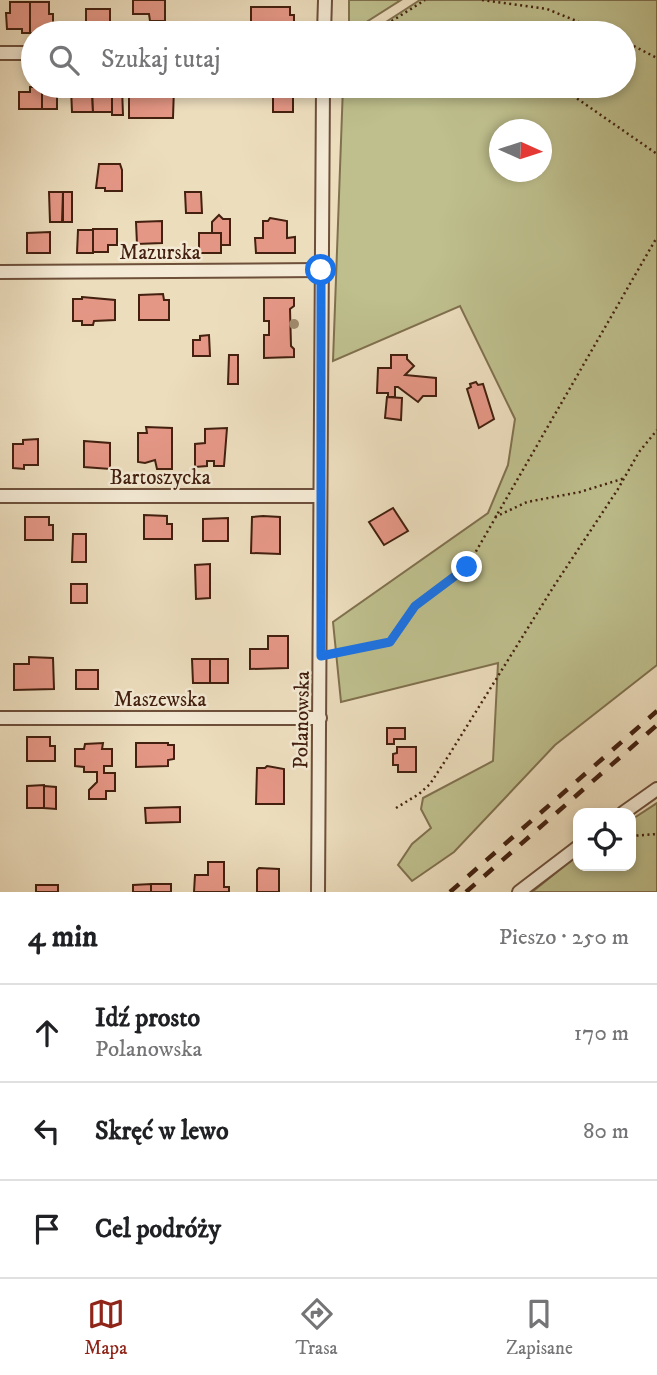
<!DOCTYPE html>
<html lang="pl">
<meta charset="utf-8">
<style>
:root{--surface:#fff;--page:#f2f2f2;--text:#202124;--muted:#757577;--line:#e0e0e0;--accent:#8f2418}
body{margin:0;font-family:"IM FELL DW Pica",serif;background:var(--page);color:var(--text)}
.controls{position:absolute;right:21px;bottom:21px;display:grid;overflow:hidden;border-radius:14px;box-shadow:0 4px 10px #0003}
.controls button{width:63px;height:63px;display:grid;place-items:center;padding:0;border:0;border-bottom:2px solid var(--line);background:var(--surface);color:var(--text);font:35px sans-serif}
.compass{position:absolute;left:489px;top:119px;width:63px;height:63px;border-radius:50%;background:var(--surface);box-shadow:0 4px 10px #0003;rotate:93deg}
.stop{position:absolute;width:21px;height:21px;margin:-16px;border:5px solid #1a73e8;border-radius:50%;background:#fff}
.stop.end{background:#1a73e8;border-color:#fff;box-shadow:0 2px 7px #0008}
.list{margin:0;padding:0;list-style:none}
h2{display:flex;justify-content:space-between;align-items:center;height:91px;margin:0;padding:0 28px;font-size:30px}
h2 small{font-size:23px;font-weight:400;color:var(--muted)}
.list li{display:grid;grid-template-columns:46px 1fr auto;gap:21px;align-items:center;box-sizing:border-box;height:98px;padding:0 28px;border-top:2px solid var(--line)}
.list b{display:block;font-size:26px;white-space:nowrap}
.list p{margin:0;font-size:23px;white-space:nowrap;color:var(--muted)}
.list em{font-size:23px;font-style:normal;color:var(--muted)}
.icon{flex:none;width:38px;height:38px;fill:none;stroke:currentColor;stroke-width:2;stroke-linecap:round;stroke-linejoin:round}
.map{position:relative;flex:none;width:657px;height:892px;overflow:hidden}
.search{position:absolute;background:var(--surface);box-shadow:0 4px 10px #0003;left:21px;right:21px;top:21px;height:77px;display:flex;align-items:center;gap:18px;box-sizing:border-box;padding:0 24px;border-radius:38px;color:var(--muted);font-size:26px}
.sheet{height:385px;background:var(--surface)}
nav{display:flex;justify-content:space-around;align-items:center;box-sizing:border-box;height:98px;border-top:2px solid var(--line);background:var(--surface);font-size:19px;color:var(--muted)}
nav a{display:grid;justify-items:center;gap:4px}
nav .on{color:var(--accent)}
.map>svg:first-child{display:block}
.green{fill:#bebf8d;stroke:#80704e;stroke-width:2;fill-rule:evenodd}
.building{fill:#e59786;stroke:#43200f;stroke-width:2}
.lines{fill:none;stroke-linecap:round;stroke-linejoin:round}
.street-casing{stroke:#6d4f3a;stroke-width:16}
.path{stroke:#43200f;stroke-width:2.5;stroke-dasharray:2 3.5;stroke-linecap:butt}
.street{stroke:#f3e9d4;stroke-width:12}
.rail{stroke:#43200f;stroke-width:4.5;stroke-dasharray:12 12;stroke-linecap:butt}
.tree{fill:#a08b6e}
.route{stroke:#1a73e8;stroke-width:9}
.labels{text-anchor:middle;stroke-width:5;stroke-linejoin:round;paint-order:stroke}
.street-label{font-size:21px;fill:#43200f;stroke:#f3e9d4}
</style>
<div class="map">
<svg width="657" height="892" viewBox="0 0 657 892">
<rect width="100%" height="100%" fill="#ecddbd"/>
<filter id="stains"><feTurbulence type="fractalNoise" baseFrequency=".00286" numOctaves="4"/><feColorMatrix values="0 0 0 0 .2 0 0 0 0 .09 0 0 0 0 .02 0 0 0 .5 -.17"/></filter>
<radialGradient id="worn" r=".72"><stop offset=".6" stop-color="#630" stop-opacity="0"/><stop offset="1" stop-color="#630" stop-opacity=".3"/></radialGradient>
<g class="green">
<path d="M349 0H401L349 33Z"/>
<path d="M420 0H657V665L555 745 454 852 412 881 398 865 412 844 431 828 421 809 423 798 493 761 498 663 341 702 333 622 488 513 508 465 515 419 460 306 333 361 343 86H624V33H369ZM500 130H542V172H500Z"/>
<path d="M657 803V892H532L578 855V866H631V820Z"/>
</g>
<g class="building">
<path d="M133 0H165V21H150L149 14H133Z"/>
<path d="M10 2H30V33H22V29H7L6 13H10Z"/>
<path d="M30 2H49V14H53V29H38V33H30Z"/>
<path d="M251 7H290V15H294V32H258V29H251Z"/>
<rect x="86" y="9" width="24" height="24"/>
<path d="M129 86H147V90L162 91V87H174L173 118H129Z"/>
<rect x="193" y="86" width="22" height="7"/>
<path d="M269 86H297V89H293V112H273V94H269Z"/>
<path d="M30 87H42V109H19V92H30Z"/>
<rect x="42" y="87" width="15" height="22"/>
<path d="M71 88H92L93 112H72Z"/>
<path d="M92 88H112V112H93Z"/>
<path d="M112 88H122L123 115H112Z"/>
<path d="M99 164H120L122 170V191H105V188H96Z"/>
<path d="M49 192H63L62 222H50Z"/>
<rect x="63" y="192" width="9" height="30"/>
<path d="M185 192H201L202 213H186Z"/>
<path d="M219 215 223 219H230V245H221V233H212V222Z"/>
<path d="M270 218 287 221V238L295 237V253H256L255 238H263V221H268Z"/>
<path d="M162 221V243L137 244 136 222Z"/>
<path d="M93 229H117V245H108V252H93Z"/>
<path d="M78 230H93V253H77Z"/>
<path d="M50 232V253H27V233Z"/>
<rect x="199" y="233" width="22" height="20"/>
<path d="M163 294 164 300H169V320H139V295Z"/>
<path d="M82 297 115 300V320L94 321 93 325H82V321H73V299H82Z"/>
<path d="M264 298H294V306L290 309 291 346 294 349V357L264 358V335H269V321H264Z"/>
<path d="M209 335 210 356H193V340H200V336Z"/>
<path d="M229 355H238V384H228Z"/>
<path d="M391 355H407V359L414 366 405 375 436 378V396H423L418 402 398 387H395V397H388V393H377L378 368H391Z"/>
<path d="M476 382 478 385 483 384 494 419 479 428 467 389 471 387 470 384Z"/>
<path d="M387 397 402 398 401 420 385 418Z"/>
<path d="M146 427 172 428V469H157L155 460 145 463 138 462V433H147Z"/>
<path d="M227 428 224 466H214V461H207V466L195 467V444L205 443V429Z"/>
<path d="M38 439V465H24V469L13 468V444H23V440Z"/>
<path d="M84 441 110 443V469L84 467Z"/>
<path d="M393 508 408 531 384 545 369 522Z"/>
<path d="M144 515 167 516V524H172V539H144Z"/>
<path d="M263 516 280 517V554L251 553 252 517Z"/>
<path d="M25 517H49V525H53V540H25Z"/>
<path d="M228 518V541H203V519Z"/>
<path d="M73 534H86V562H72Z"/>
<path d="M210 564V598L196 599 195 565Z"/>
<rect x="71" y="584" width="16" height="19"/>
<path d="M268 636H288V668L250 669V649H268Z"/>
<path d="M29 657 53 658 54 689 14 690V664H29Z"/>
<path d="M192 659H210V683H193Z"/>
<rect x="210" y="659" width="18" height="24"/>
<rect x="76" y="670" width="22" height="19"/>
<path d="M387 728H405V739H394V744H387Z"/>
<path d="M27 737H50V746H55V761H27Z"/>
<path d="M103 743 102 749H112V766H104V773H115V791H106V799H89V790L97 782V772H84V767L75 766V749H84L85 744Z"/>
<path d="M136 743H168V745H174V759L168 760V766L136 767Z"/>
<path d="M397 747H416V772H398V765H393V754L397 753Z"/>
<path d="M267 766 284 769V804H256L257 768H265Z"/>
<path d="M44 785V808H27V786Z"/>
<path d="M44 786 56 787V809L44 808Z"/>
<path d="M180 807V822L146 823 145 808Z"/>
<path d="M208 862H224V887H229V892H194L195 875H208Z"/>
<path d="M259 868 279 869V892H257V870Z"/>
<path d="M151 884V892H133V885Z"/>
<rect x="151" y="884" width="20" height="8"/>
<rect x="36" y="885" width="22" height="7"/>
</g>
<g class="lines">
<g class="street-casing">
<g id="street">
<path d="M324 33 325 0"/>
<path d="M0 53H33"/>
<path d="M0 272 321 270"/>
<path d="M0 496H320"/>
<path d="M0 718H320"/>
<path d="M623 813 657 789"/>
<path d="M318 892 323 86"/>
<path d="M519 892 578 847"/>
</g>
</g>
<g class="path">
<path d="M482 0 547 9 606 33"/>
<path d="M373 33 425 0"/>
<path d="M624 41 657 58"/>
<path d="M559 86 657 154"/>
<path d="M495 517 527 502 580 492 625 478"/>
<path d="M331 655 390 642 415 606 467 567 657 237"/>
<path d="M396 808 419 794 430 784 449 755 554 586 618 489 639 452 657 430"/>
<path d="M631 836 657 834"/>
</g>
<use href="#street" class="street"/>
<g class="rail">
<path d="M450 892 657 711"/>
<path d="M466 892 657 725"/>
</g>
</g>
<circle class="tree" cx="294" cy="324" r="5"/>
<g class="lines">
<path class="route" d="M321 270V656L390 642 415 606 467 567"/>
</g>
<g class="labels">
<g class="street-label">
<text x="160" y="259">Mazurska</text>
<text x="160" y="484">Bartoszycka</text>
<text x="160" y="706">Maszewska</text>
<text transform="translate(301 720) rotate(-89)" y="7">Polanowska</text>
</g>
</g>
<rect width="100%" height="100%" filter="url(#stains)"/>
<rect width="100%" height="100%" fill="url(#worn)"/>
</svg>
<div class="controls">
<button><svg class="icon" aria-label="locate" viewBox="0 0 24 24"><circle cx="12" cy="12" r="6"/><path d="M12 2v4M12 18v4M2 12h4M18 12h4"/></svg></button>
</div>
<svg class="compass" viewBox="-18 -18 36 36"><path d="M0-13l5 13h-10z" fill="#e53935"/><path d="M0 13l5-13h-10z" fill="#757577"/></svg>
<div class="stop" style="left:321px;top:270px"></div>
<div class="stop end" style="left:467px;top:567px"></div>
<div class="search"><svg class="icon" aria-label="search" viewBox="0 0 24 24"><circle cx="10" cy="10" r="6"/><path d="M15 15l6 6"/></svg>Szukaj tutaj</div>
</div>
<section class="sheet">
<h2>4 min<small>Pieszo · 250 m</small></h2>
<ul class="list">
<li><svg class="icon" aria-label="ahead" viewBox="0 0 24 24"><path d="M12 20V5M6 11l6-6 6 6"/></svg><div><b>Idź prosto</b><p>Polanowska</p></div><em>170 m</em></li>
<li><svg class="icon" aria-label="left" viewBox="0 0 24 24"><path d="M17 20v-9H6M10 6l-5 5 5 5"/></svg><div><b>Skręć w lewo</b></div><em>80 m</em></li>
<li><svg class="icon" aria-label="arrive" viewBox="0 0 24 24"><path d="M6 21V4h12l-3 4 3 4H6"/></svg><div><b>Cel podróży</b></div></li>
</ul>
</section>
<nav>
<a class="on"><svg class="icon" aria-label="map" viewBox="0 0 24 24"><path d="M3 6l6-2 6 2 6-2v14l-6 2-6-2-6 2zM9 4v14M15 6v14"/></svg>Mapa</a>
<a><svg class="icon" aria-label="directions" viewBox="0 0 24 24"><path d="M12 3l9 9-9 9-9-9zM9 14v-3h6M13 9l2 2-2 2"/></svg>Trasa</a>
<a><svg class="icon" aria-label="saved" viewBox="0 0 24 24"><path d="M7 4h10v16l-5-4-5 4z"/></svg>Zapisane</a>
</nav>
